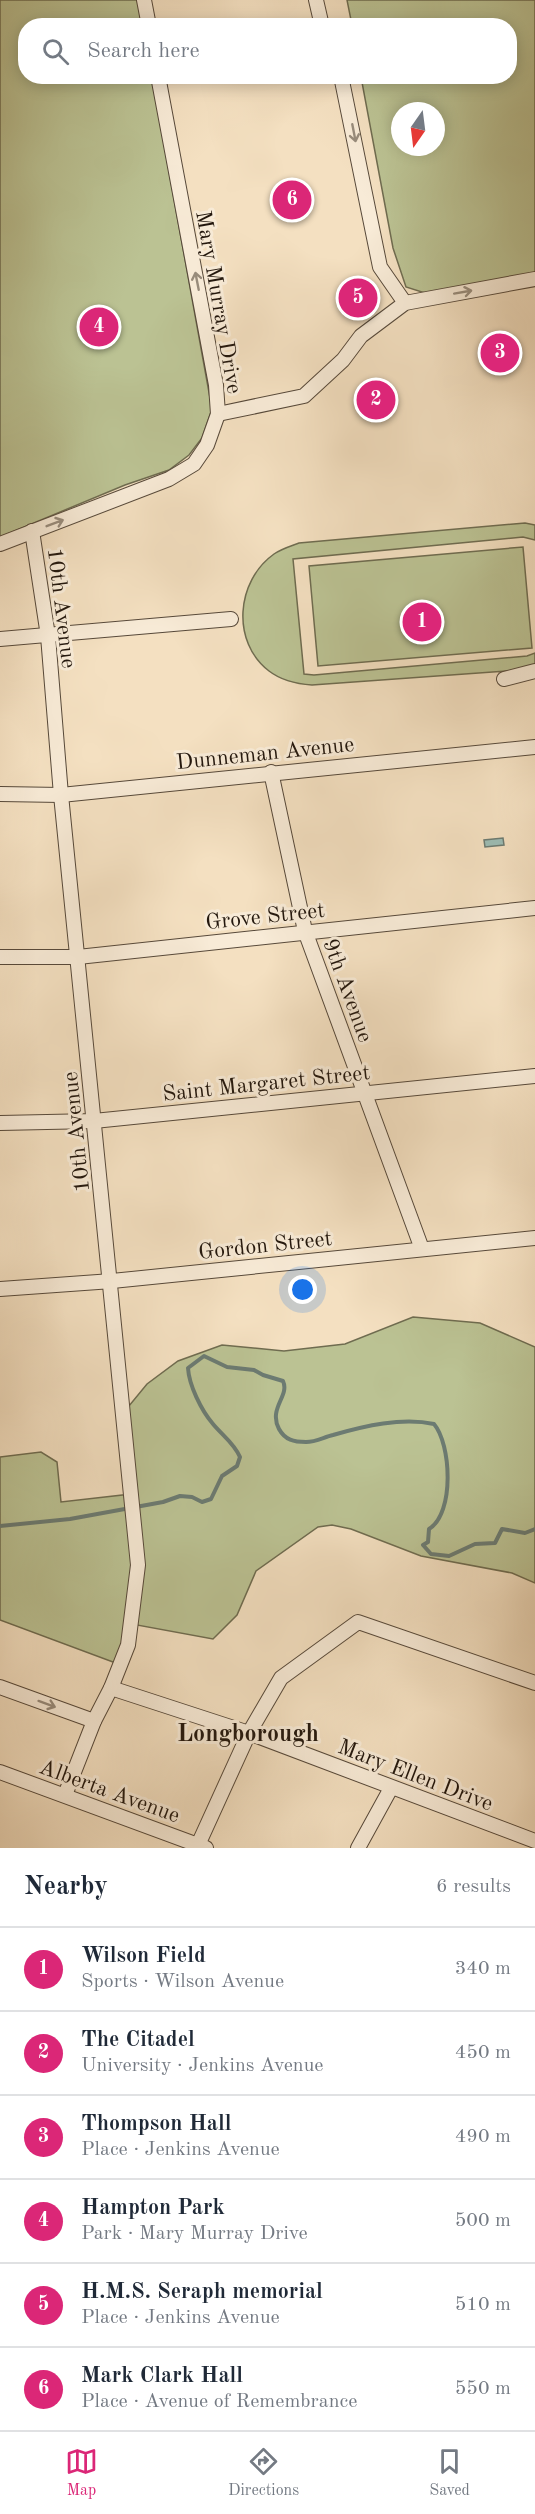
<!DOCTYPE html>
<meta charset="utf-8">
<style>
:root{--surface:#fff;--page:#f6f6f7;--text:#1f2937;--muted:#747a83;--line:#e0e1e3;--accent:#db2777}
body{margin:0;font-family:"Old Standard TT",serif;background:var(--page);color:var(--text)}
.compass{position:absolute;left:391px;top:102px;width:54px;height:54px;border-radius:50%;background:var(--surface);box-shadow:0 3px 15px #0003;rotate:194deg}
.you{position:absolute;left:303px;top:1290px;width:21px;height:21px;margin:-15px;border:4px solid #fff;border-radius:50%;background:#1a73e8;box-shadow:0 0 0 9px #1a73e833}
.badge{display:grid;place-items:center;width:39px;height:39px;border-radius:50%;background:var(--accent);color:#fff;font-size:20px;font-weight:700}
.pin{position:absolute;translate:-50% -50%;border:3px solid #fff;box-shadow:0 2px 6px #0006}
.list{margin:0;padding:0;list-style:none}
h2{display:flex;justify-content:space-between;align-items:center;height:78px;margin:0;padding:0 24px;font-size:26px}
h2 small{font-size:20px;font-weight:400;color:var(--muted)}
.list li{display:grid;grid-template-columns:39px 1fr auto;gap:18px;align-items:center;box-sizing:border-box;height:84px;padding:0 24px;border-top:2px solid var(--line)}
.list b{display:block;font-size:22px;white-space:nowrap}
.list p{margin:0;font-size:20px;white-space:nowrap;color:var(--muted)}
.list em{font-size:20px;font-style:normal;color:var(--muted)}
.icon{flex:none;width:33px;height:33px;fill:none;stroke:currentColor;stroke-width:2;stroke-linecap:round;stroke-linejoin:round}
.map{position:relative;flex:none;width:535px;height:1848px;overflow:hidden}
.search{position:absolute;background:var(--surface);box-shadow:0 3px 15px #0003;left:18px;right:18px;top:18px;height:66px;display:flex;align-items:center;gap:15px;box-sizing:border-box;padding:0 21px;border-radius:24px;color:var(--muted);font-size:22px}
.sheet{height:582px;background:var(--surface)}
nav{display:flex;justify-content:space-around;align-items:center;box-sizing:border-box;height:84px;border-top:2px solid var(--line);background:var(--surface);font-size:16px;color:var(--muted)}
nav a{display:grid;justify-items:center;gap:3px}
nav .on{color:var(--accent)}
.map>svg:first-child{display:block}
.green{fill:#bbc293;stroke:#6f6c50;stroke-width:1.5;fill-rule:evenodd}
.water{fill:#9cbdb5;stroke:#6c7b72;stroke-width:1.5}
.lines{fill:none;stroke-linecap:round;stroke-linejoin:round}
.stream{stroke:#6c7b72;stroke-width:4}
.minor-casing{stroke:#57493a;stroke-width:16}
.minor{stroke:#f8ebd7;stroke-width:14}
.oneway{stroke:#988c7c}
.labels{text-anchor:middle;stroke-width:6;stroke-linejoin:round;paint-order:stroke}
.street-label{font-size:22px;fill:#23170d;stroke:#f8ebd7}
.neighbourhood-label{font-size:24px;font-weight:bold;fill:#23170d;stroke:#f8ebd7}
</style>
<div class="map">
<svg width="535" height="1848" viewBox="0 0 535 1848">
<rect width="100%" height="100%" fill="#f4e0c1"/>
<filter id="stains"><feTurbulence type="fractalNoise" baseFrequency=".00333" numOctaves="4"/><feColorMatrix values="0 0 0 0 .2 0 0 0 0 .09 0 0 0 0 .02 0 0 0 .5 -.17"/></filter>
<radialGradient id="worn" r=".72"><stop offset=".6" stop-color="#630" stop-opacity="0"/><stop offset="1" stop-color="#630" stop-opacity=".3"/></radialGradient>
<g class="green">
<path d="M0 0H139L143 25 26 26V76L152 77 212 409 202 438 189 455 169 470 125 485 0 537Z"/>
<path d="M347 0H535V273L425 293 406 287 393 248 361 77 510 76V26L352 25ZM400 111H436V147H400Z"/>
<path d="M525 523 535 525V540L523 537 293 559 304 674 314 675 527 656 535 653V669L312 685C296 684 282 681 269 671 231 642 236 581 274 554 281 549 291 546 299 543Z"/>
<path d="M523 547 532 648 318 666 309 566Z"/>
<path d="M413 1317 480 1323 535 1347V1583L512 1573 421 1556 351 1529 332 1525 318 1527 256 1571 237 1615 213 1639 132 1624 121 1665 0 1620V1457L41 1452 57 1462 61 1502 131 1494 124 1412 147 1384 178 1361 222 1345 284 1351 345 1344Z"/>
</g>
<path class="water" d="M503 838 504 845 485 847 484 840Z"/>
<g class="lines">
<path class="stream" d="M0 1526 70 1519 163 1502 180 1496 192 1497 202 1502 211 1499 222 1476 237 1466 240 1457C234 1443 222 1435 213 1424 201 1410 189 1385 188 1368L204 1356 227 1367 254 1370 263 1375 283 1381C290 1396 268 1408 279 1429 285 1440 294 1442 306 1442 316 1442 324 1437 333 1435 364 1426 402 1417 434 1424 451 1444 455 1513 429 1529L428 1542 423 1545 431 1554 449 1556 475 1544 495 1543 502 1529 525 1533 535 1529"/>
<g class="minor-casing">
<g id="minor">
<path d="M144 0 149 26"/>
<path d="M316 0 322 26"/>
<path d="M341 76 380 267 405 303"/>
<path d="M218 414 304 396 343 360 361 336 405 303 535 279"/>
<path d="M32 531 48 636 61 795 138 1565 128 1645 111 1688 94 1721 65 1795"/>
<path d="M0 544 169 479 194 464 207 445 218 414 216 385 158 76"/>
<path d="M0 639 231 619"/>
<path d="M504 679 535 671"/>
<path d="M271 772 305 931 422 1249"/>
<path d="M0 794 61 795 535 747"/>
<path d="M0 957H78L535 908"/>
<path d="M0 1123 94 1121 535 1076"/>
<path d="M0 1289 112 1281 535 1238"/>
<path d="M0 1687 94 1721"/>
<path d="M111 1688 249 1733 535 1841"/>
<path d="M0 1772 206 1848"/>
<path d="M198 1845 249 1733 281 1678 358 1622 535 1683"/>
<path d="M358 1848 391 1788"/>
</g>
</g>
<use href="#minor" class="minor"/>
</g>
<defs><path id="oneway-shaft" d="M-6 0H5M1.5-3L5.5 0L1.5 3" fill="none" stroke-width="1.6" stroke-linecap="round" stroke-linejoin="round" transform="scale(1.5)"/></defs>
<g class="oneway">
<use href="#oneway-shaft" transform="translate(354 133) rotate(79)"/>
<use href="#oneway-shaft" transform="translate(197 281) rotate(-101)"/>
<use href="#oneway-shaft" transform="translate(463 292) rotate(-10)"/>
<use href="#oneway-shaft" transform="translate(55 523) rotate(-21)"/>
<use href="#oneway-shaft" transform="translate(47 1704) rotate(20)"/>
</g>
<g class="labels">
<g class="street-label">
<text transform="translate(220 302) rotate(80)" y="8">Mary Murray Drive</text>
<text transform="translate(63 608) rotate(83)" y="8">10th Avenue</text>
<text transform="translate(265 752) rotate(-6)" y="8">Dunneman Avenue</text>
<text transform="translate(265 915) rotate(-6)" y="8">Grove Street</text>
<text transform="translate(349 990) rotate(70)" y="8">9th Avenue</text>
<text transform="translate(266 1082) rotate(-6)" y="8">Saint Margaret Street</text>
<text transform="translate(75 1132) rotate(-96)" y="8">10th Avenue</text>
<text transform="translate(265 1244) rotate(-6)" y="8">Gordon Street</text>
<text transform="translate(416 1774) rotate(21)" y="8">Mary Ellen Drive</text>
<text transform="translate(110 1790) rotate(20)" y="8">Alberta Avenue</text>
</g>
<g class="neighbourhood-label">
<text x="248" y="1741">Longborough</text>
</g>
</g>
<rect width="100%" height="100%" filter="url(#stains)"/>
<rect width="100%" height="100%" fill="url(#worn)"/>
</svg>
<svg class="compass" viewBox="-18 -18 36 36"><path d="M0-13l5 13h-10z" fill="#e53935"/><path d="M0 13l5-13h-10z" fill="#747a83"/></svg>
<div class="you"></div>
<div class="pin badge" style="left:422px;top:622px">1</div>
<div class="pin badge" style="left:376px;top:400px">2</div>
<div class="pin badge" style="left:500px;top:353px">3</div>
<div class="pin badge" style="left:99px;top:327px">4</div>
<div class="pin badge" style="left:358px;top:298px">5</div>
<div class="pin badge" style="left:292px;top:200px">6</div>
<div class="search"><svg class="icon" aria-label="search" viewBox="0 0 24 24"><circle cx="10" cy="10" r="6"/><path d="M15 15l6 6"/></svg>Search here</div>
</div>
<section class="sheet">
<h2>Nearby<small>6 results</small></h2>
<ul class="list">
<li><span class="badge">1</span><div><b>Wilson Field</b><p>Sports · Wilson Avenue</p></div><em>340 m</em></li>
<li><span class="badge">2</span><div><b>The Citadel</b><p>University · Jenkins Avenue</p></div><em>450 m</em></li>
<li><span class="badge">3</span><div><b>Thompson Hall</b><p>Place · Jenkins Avenue</p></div><em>490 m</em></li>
<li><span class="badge">4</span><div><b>Hampton Park</b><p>Park · Mary Murray Drive</p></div><em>500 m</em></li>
<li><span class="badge">5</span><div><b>H.M.S. Seraph memorial</b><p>Place · Jenkins Avenue</p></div><em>510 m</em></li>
<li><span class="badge">6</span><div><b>Mark Clark Hall</b><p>Place · Avenue of Remembrance</p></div><em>550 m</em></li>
</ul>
</section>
<nav>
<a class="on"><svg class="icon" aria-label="map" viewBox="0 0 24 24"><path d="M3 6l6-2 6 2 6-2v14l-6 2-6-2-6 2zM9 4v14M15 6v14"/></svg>Map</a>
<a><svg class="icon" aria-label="directions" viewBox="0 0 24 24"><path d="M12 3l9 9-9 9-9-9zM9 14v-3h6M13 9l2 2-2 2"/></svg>Directions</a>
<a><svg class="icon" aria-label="saved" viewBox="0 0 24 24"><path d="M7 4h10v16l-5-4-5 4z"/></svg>Saved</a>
</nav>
